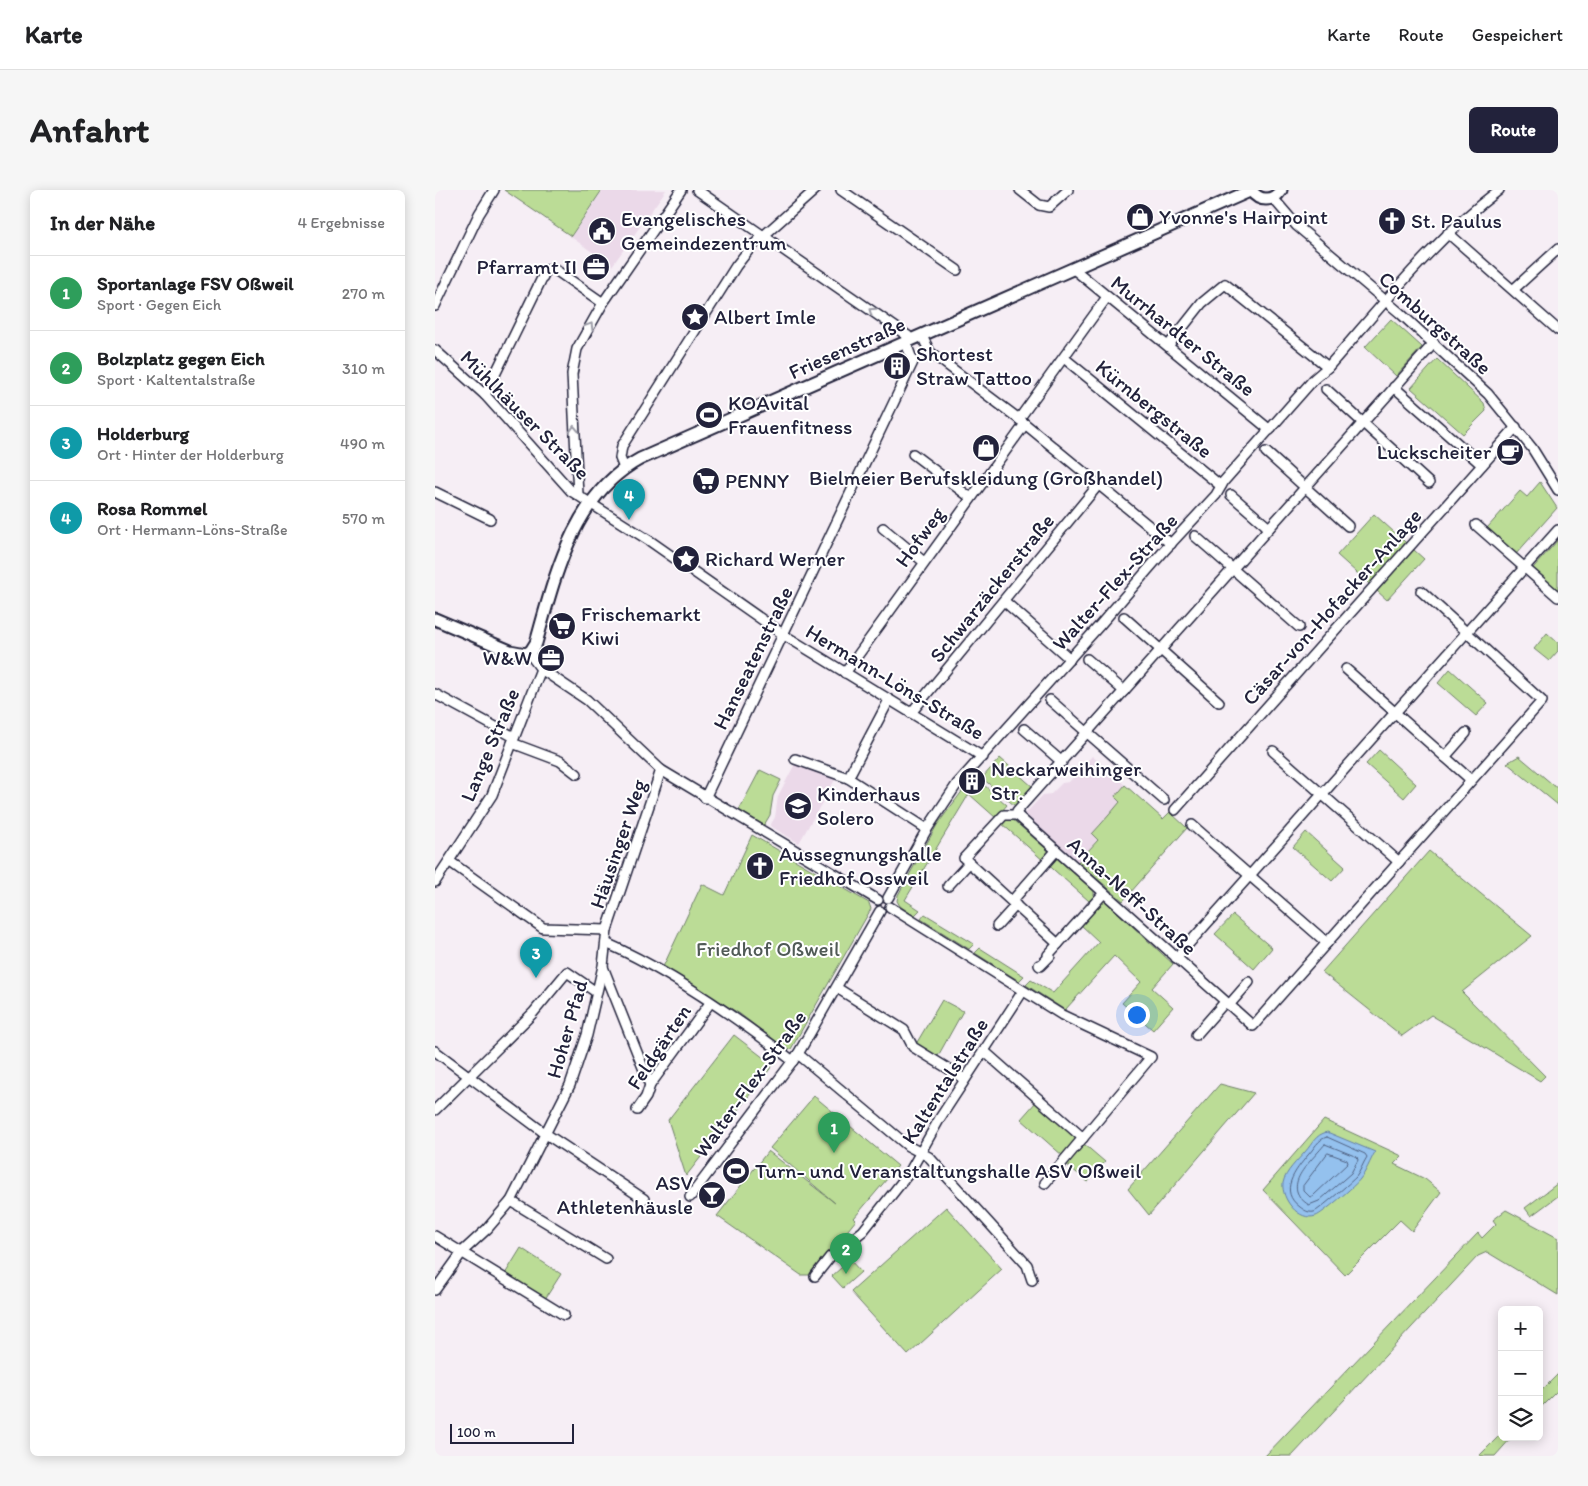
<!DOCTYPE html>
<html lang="de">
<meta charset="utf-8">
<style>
:root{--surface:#fff;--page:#f6f6f6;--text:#202124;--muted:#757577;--line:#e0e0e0;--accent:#22223b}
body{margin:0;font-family:Itim,sans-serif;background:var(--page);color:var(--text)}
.controls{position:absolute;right:15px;bottom:15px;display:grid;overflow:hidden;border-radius:8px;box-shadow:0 2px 12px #0003}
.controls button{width:45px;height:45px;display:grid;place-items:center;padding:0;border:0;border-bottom:1px solid var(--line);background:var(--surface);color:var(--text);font:25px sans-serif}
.scale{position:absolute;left:15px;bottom:12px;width:124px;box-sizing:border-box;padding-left:5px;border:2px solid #22223b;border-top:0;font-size:14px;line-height:18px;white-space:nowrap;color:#22223b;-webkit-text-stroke:4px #fff;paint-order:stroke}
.you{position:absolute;left:701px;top:824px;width:18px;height:18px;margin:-12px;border:4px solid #fff;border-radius:50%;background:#1a73e8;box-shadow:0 0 0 8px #1a73e833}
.badge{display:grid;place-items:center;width:32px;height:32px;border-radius:50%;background:var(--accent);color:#fff;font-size:16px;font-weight:700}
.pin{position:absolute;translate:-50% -41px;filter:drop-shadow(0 1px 2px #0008)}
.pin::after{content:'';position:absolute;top:26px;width:18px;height:15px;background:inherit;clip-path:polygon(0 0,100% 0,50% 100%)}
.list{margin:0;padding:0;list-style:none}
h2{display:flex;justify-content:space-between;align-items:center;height:65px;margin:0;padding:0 20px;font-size:21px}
h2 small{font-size:16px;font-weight:400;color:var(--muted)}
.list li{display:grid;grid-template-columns:32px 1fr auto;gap:15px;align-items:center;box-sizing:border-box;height:75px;padding:0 20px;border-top:1px solid var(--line)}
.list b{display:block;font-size:19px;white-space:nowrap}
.list p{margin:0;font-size:16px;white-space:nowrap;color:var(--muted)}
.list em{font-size:16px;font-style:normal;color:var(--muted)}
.icon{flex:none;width:28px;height:28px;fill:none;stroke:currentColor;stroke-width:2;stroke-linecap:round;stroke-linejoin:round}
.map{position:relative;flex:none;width:1123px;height:1266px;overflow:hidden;border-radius:8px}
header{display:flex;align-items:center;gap:30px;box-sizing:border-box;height:70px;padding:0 25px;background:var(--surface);border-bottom:1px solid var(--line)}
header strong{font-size:24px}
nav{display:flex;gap:28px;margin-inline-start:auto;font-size:18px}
.intro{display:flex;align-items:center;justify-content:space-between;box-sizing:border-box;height:120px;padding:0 30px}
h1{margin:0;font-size:35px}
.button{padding:12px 22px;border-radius:8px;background:var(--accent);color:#fff;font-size:18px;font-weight:700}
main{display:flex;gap:30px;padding:0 30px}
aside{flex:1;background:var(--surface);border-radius:8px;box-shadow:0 2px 12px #0003}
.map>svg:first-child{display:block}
.built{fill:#ebd9e9}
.green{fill:#bbdc96;stroke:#6e7f68}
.water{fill:#94c1ee;stroke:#6681a6}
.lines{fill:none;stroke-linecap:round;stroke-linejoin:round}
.shore{stroke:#506283;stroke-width:1}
.street-casing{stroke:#22223b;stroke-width:12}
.secondary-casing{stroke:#22223b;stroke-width:15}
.street{stroke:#fff;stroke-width:9}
.secondary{stroke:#fff;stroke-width:11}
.oneway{stroke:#9c9ca7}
.labels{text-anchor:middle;stroke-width:4;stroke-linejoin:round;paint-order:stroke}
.poi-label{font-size:21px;fill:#22223b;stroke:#fff;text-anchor:start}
.street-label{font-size:21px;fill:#22223b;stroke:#fff}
.park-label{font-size:21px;fill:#505a56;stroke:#fff}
</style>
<header>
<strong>Karte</strong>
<nav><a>Karte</a><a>Route</a><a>Gespeichert</a></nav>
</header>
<div class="intro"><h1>Anfahrt</h1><a class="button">Route</a></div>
<main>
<aside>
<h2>In der Nähe<small>4 Ergebnisse</small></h2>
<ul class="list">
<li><span class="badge" style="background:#2e9e5b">1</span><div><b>Sportanlage FSV Oßweil</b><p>Sport · Gegen Eich</p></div><em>270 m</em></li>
<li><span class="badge" style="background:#2e9e5b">2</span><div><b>Bolzplatz gegen Eich</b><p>Sport · Kaltentalstraße</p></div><em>310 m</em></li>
<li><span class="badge" style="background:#0f9aa8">3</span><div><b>Holderburg</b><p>Ort · Hinter der Holderburg</p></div><em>490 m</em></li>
<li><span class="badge" style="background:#0f9aa8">4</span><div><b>Rosa Rommel</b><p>Ort · Hermann-Löns-Straße</p></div><em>570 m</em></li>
</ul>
</aside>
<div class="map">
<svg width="1123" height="1266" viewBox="0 0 1123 1266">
<rect width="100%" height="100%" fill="#f6eef5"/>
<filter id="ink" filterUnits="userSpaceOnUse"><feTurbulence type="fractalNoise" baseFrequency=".02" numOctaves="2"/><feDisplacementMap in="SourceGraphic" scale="10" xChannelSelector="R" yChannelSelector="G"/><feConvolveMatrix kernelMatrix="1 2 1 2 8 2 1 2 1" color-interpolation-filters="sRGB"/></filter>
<g filter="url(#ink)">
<g class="built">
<path d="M168 0H231L177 76 136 47Z"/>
<path d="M657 566 690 595 680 607 685 612 663 650 643 672 589 625 608 605 616 604 627 593 634 592Z"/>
<path d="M360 574 401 588 364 653 335 636 340 627 343 606Z"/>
</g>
<g class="green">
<path d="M69 0H167L136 46Z"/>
<path d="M956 129 987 157 961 186 930 157Z"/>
<path d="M1002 169 1049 213 1051 221 1028 244 976 198Z"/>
<path d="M1105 292 1122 318 1081 364 1052 338 1085 301 1092 307Z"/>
<path d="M939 324 989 369 952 410 902 365Z"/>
<path d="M1123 350V401L1098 378Z"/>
<path d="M1112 443 1123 453V461L1114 471 1099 459Z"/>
<path d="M1015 479 1053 513 1041 526 1003 493Z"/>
<path d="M944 560 981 594 969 608 931 574Z"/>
<path d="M1084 566 1123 599V615L1072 573Z"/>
<path d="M565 568 598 597 580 616 547 588Z"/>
<path d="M325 580 346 590 338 606 335 625 329 635 304 620Z"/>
<path d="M542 589 572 615 561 628 534 604 470 710 485 720 479 726 465 716 462 711 463 705 502 635 534 592 537 595Z"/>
<path d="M690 595 728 629 735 622 752 638 688 711 643 672 663 650 657 644C667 633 676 623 685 612L680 607Z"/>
<path d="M576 628 659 701V706L654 711 566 633 570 629Z"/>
<path d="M871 642 910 677 897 691 858 657Z"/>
<path d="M317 645 434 713 436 719 356 859 352 860 305 824 228 777 267 694 289 705Z"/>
<path d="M994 661 1097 746 1027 802 1110 886 1105 891 996 825 967 846 887 782Z"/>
<path d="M665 710H669L738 774 717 798 738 817 718 840 687 813 706 792 679 766 630 820 591 795 596 790 618 803 664 752 645 734Z"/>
<path d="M490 724 536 752 539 754 534 759 486 729Z"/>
<path d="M798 725 837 758 819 779 780 744Z"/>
<path d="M545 758 589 786 584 791 540 763Z"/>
<path d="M507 810 528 821 503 866 481 854Z"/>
<path d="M299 845 338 875 251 986 233 930Z"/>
<path d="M785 894 819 903 714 1025 693 999Z"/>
<path d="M379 906 463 976 419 1028 421 1030 377 1085H366L282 1026 333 961 400 1013 335 958Z"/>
<path d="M601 912 642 948 628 966 586 929Z"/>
<path d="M889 930 967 966 959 974 990 989 1006 1002 977 1041 965 1030 910 1085 828 1000Z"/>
<path d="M649 954 670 972 653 992 631 974Z"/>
<path d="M1123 993V1006L1096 1026 1090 1018Z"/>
<path d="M511 1017 567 1079 473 1165 416 1102Z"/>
<path d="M1071 1020 1123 1048V1105L1052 1062 1043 1066 857 1266H830L1043 1043 1047 1048 1061 1034 1058 1030Z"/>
<path d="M86 1058 126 1084 110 1109 70 1084Z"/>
<path d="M415 1070 426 1082 408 1098 397 1086Z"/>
<path d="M1123 1184V1200L1104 1219V1203Z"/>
<path d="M1067 1243V1247H1077L1060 1266H1044Z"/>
</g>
<path class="water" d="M892 942 940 962C935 971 931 982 925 989 922 994 886 1025 881 1026 864 1032 846 1009 848 993 850 982 863 970 870 962 878 953 880 945 892 942Z"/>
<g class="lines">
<g class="shore">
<path d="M892 947 930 964 932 967C928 973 925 982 921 987 917 991 883 1021 879 1022 873 1023 869 1020 865 1017 843 1001 860 981 873 965 879 959 883 949 892 947Z"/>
<path d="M890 954 922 967 923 970 916 983 884 1011 874 1015C844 996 875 973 890 954Z"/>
<path d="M893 963 912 970 913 973 879 1005 875 1007 868 1000V996Z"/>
</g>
<g class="street-casing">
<g id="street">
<path d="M262 0 473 146 475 151"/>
<path d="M406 0 522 80"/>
<path d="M585 0 604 15 614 17 633 0"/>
<path d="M838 8 862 36 965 123 1053 204 1097 258 1123 300"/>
<path d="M1013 43 1123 140"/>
<path d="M640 80 835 240"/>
<path d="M1079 99 1123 59"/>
<path d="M0 116 44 24 59 0"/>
<path d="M487 146 495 162 584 229 736 354"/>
<path d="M733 156 767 113 790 94 893 177"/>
<path d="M0 160 50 205 136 301 215 351 349 445 548 567"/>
<path d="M629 168 786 296"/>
<path d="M959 197 1047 275"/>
<path d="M891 199 994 293"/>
<path d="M50 205 111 80 117 78 122 81 168 113"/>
<path d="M584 229 672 107"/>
<path d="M831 262 913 336"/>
<path d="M478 264 536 308"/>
<path d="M189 278 185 268 187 256 301 76 316 57 380 0"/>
<path d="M0 302 55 329"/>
<path d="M143 305 137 184 142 159 168 113 246 0"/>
<path d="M796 305 834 338"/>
<path d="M1041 335 1123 407"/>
<path d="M448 338 489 372"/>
<path d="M760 346 864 437"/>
<path d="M569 411 635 469"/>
<path d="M689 427 784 512"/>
<path d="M94 463 106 479 152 510 226 580 443 710"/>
<path d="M652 469 689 501"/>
<path d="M911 479 1036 590"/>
<path d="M410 483 590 234"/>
<path d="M0 504 79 547"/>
<path d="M454 510 413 588 492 639"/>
<path d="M615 510 729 610"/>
<path d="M476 523 664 294"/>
<path d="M589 539 627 572"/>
<path d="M77 553 125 571 142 584"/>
<path d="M838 561 964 672"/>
<path d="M1010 567 1031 543"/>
<path d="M360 569 413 588"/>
<path d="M270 608 478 172 471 153"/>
<path d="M740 620 1081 237"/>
<path d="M582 625 818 836 1107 511 986 401"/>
<path d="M582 625V621L999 153"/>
<path d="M582 625H569L529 668 623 754"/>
<path d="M757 635 892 753"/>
<path d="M14 671 108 738 172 740"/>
<path d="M0 692 57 605 106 479"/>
<path d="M513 696 534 673"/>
<path d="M453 708 492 639 522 594 665 435 729 361 781 305 789 291 879 189 893 177C947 116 998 50 1064 0"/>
<path d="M577 711 621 661"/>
<path d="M455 717 627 825 716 867 610 993"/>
<path d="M562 736 581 715"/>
<path d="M171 753C237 782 301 827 358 871"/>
<path d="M741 768 1123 340"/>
<path d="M604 775 605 776 615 766 613 765 669 703"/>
<path d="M168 777 215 895"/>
<path d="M402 798 469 840 478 857 530 889"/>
<path d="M794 815 814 792"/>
<path d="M761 845 790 812"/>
<path d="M0 861 111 944 209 1009"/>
<path d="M549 861 648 948"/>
<path d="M363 864 473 956 494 967 592 1075 597 1090"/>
<path d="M0 920 98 823 132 782 161 802"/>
<path d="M202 920 211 907 215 895 275 813"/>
<path d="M255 1007 363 864 445 721"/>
<path d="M76 1011 171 1069"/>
<path d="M0 1046 129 1125"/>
<path d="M380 1086 395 1067 428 1041 474 983 505 928 588 801"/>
<path d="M0 1100 28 1061 52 1039 76 1011 135 895 152 845 168 776 172 740 226 580"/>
</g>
</g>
<g class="secondary-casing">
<g id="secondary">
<path d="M816 0C824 12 838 12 846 0"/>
<path d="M0 429 75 461 91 464 96 461 101 453C120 386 138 305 205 269L817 0"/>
</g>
</g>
<use href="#street" class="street"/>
<use href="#secondary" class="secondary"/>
</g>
<defs><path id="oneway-chevron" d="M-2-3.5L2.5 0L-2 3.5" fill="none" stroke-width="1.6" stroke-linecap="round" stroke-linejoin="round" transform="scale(1.25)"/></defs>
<g class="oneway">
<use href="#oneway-chevron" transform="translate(437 121) rotate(-145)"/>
<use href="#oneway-chevron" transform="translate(155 136) rotate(-59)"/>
<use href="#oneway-chevron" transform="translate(139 239) rotate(-93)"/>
</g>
</g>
<defs>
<g id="shop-disc" transform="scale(1.4375)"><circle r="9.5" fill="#22223b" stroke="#fff"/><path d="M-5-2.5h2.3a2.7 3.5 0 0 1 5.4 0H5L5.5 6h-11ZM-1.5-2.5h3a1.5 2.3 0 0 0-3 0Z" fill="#fff"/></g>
<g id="church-disc" transform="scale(1.4375)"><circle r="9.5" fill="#22223b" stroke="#fff"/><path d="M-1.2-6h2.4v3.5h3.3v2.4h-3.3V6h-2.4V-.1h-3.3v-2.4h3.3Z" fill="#fff"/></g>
<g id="civic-disc" transform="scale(1.4375)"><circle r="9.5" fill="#22223b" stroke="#fff"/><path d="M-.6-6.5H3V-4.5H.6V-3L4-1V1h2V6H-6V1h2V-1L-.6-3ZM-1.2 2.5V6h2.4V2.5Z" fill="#fff"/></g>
<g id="office-disc" transform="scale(1.4375)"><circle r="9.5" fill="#22223b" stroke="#fff"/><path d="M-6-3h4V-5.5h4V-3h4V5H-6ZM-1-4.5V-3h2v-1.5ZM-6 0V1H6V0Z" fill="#fff"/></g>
<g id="sight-disc" transform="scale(1.4375)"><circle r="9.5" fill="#22223b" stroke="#fff"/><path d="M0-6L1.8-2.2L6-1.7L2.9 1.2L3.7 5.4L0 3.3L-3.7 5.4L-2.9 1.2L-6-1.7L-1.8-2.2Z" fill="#fff"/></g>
<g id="building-disc" transform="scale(1.4375)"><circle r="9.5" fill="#22223b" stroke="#fff"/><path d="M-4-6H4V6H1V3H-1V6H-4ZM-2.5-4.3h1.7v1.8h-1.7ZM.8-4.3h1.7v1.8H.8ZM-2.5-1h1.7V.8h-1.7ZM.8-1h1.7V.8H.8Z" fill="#fff"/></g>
<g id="stadium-disc" transform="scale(1.4375)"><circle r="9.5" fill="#22223b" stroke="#fff"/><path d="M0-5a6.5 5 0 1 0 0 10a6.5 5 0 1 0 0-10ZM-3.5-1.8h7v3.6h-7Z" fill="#fff"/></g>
<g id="cafe-disc" transform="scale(1.4375)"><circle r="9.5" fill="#22223b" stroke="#fff"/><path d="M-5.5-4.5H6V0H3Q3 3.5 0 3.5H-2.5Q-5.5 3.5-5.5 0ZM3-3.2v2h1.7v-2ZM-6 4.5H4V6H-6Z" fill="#fff"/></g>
<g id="supermarket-disc" transform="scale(1.4375)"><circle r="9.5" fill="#22223b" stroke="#fff"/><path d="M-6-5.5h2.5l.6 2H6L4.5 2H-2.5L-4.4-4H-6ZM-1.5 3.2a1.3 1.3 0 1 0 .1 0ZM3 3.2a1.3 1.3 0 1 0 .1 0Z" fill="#fff"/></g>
<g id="school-disc" transform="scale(1.4375)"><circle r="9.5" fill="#22223b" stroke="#fff"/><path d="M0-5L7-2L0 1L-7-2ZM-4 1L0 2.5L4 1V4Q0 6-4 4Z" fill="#fff"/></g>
<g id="bar-disc" transform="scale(1.4375)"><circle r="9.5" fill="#22223b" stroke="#fff"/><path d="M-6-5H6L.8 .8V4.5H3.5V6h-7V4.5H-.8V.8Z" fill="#fff"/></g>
</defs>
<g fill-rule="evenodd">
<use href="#shop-disc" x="705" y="27"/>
<use href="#church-disc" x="957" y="31"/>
<use href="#civic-disc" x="167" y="41"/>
<use href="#office-disc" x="161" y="77"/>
<use href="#sight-disc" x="260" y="127"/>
<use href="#building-disc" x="462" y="176"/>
<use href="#stadium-disc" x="274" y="225"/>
<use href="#shop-disc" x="551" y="258"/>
<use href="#cafe-disc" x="1075" y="262"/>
<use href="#supermarket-disc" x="271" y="291"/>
<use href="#sight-disc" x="251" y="369"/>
<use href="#supermarket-disc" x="127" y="436"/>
<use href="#office-disc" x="116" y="468"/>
<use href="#building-disc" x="537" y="591"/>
<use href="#school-disc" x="363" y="616"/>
<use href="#church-disc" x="325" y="676"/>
<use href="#stadium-disc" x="301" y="981"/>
<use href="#bar-disc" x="277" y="1005"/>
</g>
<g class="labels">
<g class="poi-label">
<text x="724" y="34">Yvonne's Hairpoint</text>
<text x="186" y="36">Evangelisches<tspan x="186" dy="24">Gemeindezentrum</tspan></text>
<text x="976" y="38">St. Paulus</text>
<text x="142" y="84" text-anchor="end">Pfarramt II</text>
<text x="279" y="134">Albert Imle</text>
<text x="481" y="171">Shortest<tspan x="481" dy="24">Straw Tattoo</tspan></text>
<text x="293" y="220">KOAvital<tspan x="293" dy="24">Frauenfitness</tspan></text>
<text x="1056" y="269" text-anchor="end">Luckscheiter</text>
<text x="551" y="295" text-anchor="middle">Bielmeier Berufskleidung (Großhandel)</text>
<text x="290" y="298">PENNY</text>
<text x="270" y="376">Richard Werner</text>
<text x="146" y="431">Frischemarkt<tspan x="146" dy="24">Kiwi</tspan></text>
<text x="97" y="475" text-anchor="end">W&amp;W</text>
<text x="556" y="586">Neckarweihinger<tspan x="556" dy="24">Str.</tspan></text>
<text x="382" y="611">Kinderhaus<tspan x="382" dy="24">Solero</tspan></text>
<text x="344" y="671">Aussegnungshalle<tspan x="344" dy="24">Friedhof Ossweil</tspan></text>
<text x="320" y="988">Turn- und Veranstaltungshalle ASV Oßweil</text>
<text x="258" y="1000" text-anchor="end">ASV<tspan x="258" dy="24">Athletenhäusle</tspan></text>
</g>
<g class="street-label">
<text transform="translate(1000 133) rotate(42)" y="7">Comburgstraße</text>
<text transform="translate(748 146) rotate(39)" y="7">Murrhardter Straße</text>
<text transform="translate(412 158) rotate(-24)" y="7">Friesenstraße</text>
<text transform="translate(719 219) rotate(39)" y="7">Kürnbergstraße</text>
<text transform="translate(90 225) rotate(45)" y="7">Mühlhäuser Straße</text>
<text transform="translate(485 347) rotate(-54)" y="7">Hofweg</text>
<text transform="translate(680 392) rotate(-48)" y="7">Walter-Flex-Straße</text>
<text transform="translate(557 398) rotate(-51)" y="7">Schwarzäckerstraße</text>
<text transform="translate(897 417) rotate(-48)" y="7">Cäsar-von-Hofacker-Anlage</text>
<text transform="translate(318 468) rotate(-64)" y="7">Hanseatenstraße</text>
<text transform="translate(460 492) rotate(31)" y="7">Hermann-Löns-Straße</text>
<text transform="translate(55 555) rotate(-67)" y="7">Lange Straße</text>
<text transform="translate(183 654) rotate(-71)" y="7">Häusinger Weg</text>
<text transform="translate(697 706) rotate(42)" y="7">Anna-Neff-Straße</text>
<text transform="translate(132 839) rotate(-74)" y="7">Hoher Pfad</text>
<text transform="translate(224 857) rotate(-56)" y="7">Feldgärten</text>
<text transform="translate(510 891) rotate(-58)" y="7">Kaltentalstraße</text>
<text transform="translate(315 894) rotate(-54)" y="7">Walter-Flex-Straße</text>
</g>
<g class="park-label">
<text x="333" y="766">Friedhof Oßweil</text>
</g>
</g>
</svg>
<div class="controls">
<button>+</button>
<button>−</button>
<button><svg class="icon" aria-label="layers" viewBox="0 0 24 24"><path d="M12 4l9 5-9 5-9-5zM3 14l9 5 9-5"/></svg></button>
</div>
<div class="scale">100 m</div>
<div class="you"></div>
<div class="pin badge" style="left:399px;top:963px;background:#2e9e5b">1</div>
<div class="pin badge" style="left:411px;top:1084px;background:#2e9e5b">2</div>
<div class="pin badge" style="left:101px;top:788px;background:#0f9aa8">3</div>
<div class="pin badge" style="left:194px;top:330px;background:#0f9aa8">4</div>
</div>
</main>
